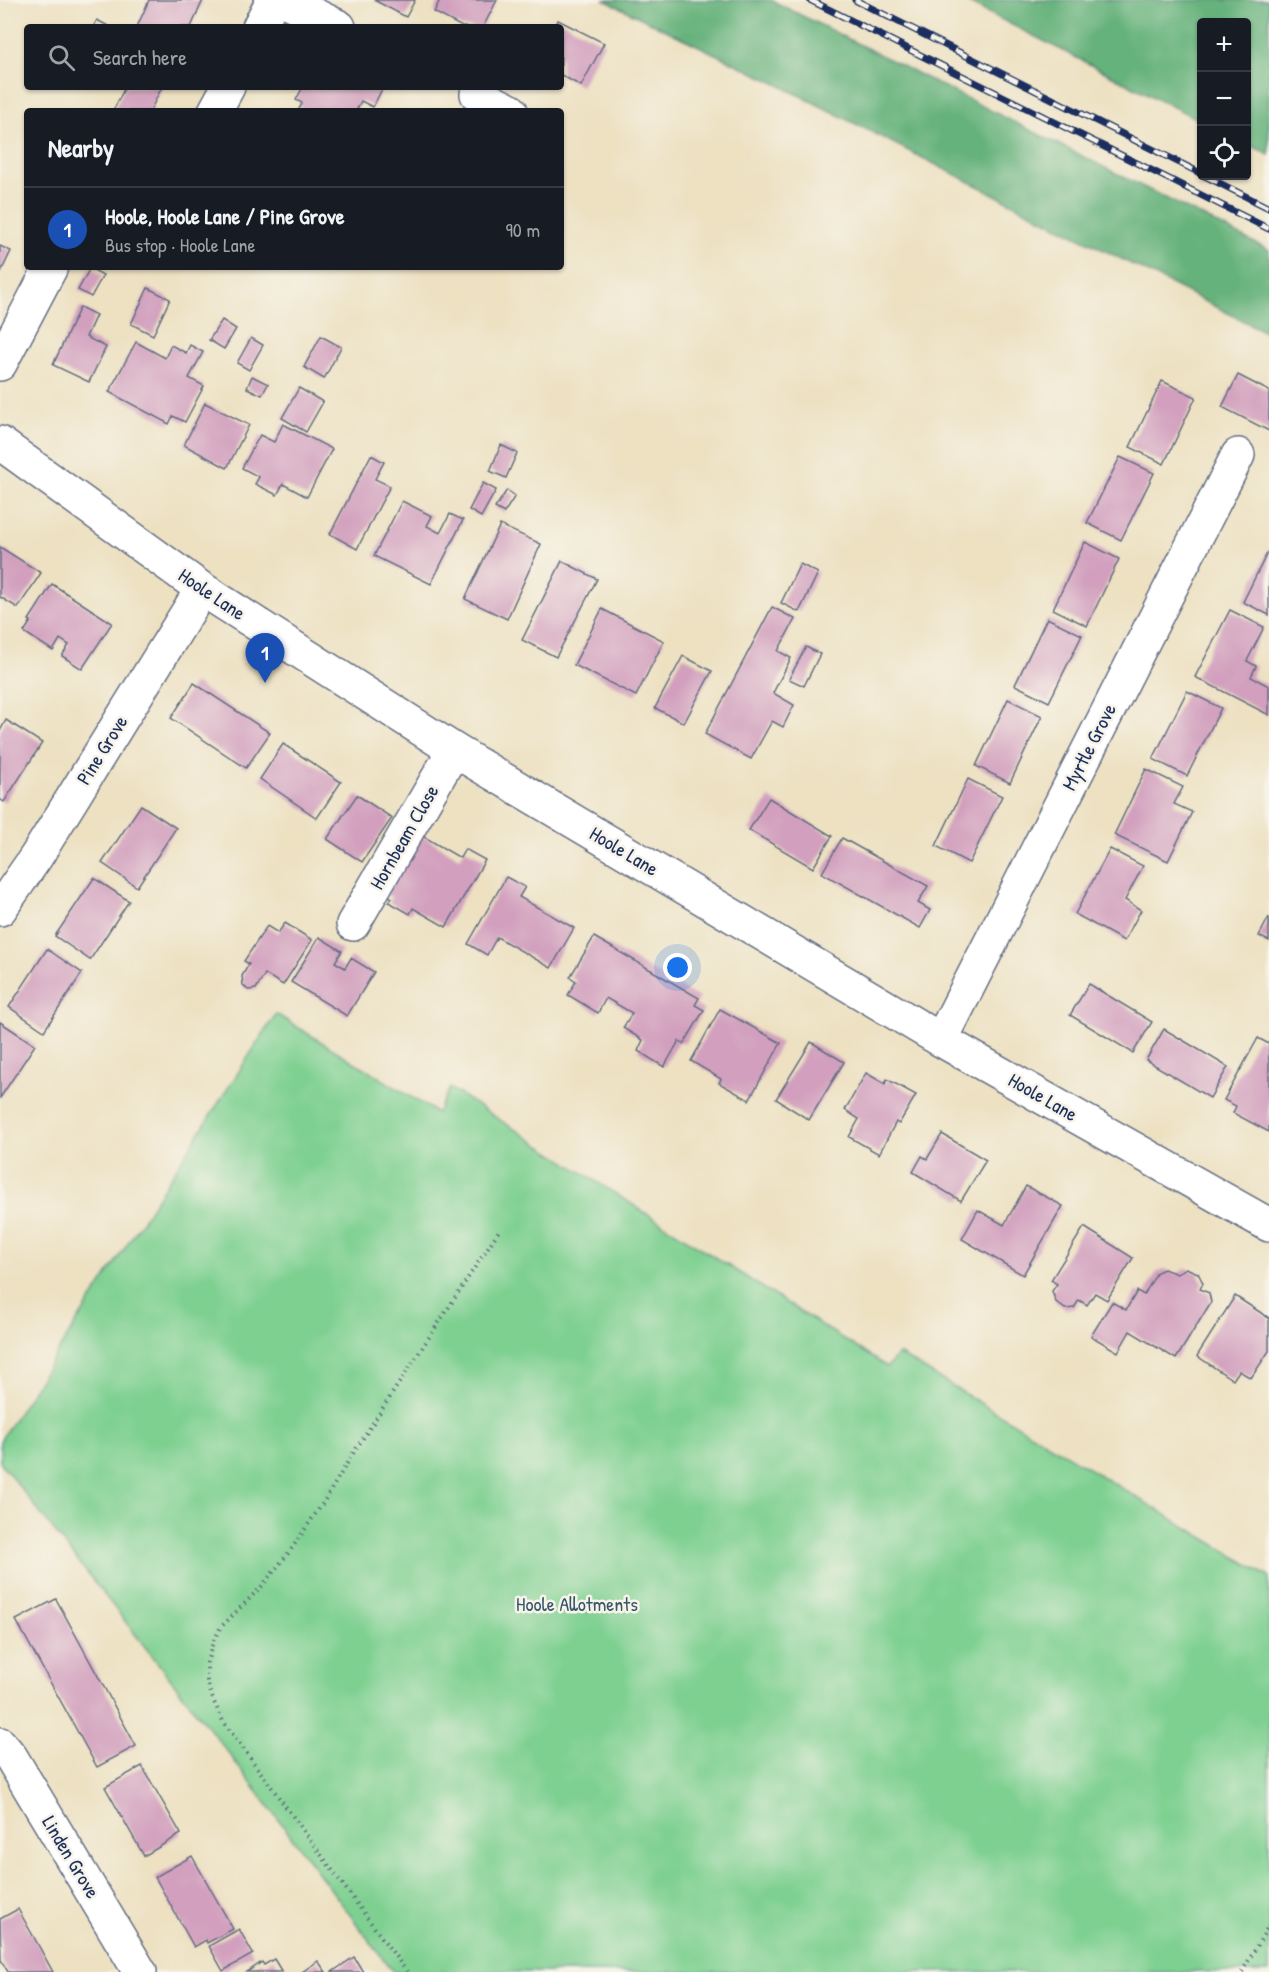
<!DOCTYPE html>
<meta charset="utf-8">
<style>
:root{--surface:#171b24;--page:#242831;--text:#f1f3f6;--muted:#9ea1a6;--line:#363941;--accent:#b45309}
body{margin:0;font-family:"Patrick Hand",sans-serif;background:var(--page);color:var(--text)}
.controls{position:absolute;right:18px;top:18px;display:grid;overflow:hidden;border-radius:6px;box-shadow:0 2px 4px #0004}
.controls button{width:54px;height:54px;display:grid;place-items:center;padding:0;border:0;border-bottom:2px solid var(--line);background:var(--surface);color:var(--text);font:30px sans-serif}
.you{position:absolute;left:678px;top:968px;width:21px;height:21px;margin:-15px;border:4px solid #fff;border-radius:50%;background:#1a73e8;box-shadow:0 0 0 9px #1a73e833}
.badge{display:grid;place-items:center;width:39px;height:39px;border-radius:50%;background:var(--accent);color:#fff;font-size:20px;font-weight:700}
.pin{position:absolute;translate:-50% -50px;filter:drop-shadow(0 2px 3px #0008)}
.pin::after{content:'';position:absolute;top:32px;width:21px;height:18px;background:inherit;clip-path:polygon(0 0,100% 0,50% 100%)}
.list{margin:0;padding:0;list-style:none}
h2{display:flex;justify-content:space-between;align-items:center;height:78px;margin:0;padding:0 24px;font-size:26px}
h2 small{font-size:20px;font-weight:400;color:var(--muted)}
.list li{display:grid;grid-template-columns:39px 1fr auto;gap:18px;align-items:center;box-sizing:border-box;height:84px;padding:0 24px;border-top:2px solid var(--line)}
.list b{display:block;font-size:22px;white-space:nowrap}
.list p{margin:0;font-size:20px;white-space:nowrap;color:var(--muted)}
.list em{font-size:20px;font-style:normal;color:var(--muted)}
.icon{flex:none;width:33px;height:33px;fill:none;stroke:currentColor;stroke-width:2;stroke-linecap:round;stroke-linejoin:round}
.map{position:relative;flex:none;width:1269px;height:1972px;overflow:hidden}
.search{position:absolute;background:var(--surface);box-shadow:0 2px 4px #0004;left:24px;top:24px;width:540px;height:66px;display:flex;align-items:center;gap:15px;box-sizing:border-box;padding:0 21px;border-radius:6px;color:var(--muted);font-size:22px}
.panel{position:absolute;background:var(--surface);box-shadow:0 2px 4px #0004;left:24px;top:108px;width:540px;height:162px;border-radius:6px}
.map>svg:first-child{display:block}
.green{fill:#7ed091;stroke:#4c8078;stroke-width:1.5}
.forest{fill:#66b27b;stroke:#40706c;stroke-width:1.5}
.building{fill:#d2a0be}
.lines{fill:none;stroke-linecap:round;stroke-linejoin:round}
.minor-casing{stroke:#646d81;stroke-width:36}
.path{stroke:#646d81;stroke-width:4;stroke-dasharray:1.5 4.5;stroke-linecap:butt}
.minor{stroke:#fff;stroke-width:33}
.rail-casing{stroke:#1b2f5e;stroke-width:7}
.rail{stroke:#f7f3e8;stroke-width:4.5;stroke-dasharray:14;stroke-linecap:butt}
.labels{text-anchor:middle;stroke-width:5;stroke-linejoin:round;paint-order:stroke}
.street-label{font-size:20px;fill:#1b2f5e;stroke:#f7f3e8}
.park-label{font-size:20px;fill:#34576b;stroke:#f7f3e8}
</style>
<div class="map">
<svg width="1269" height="1972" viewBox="0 0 1269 1972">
<rect width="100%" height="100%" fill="#f7f3e8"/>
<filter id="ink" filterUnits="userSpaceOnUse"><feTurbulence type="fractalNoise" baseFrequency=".0167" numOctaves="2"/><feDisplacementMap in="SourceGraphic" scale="12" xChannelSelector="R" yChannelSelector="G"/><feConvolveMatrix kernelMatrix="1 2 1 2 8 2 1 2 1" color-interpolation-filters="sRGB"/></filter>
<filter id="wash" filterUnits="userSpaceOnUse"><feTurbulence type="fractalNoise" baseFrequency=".008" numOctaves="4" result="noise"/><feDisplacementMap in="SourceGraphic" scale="24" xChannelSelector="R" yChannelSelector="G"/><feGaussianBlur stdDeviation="1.35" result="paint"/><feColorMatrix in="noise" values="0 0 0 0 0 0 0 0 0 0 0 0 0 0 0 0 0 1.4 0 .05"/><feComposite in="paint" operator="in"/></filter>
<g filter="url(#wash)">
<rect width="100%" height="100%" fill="#ede1c2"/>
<path class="green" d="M276 1014 437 1113 450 1088 887 1367 899 1354 1269 1577V1972H393L230 1755 0 1462V1441Z"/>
<g class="forest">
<path d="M604 0H771L1269 250V334L775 83Z"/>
<path d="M963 0H1269V155L1247 143 1246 22H1202L1201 121Z"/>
</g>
<g id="blocks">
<g class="building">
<path d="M149 0H203L191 27H137Z"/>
<path d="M374 0H415L406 17Z"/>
<path d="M440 0H497L483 27H462L434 12Z"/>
<path d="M97 20 110 27H93Z"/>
<path d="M558 20 604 43 581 86 561 75V27H555Z"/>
<path d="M125 87H162L150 111H113Z"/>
<path d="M303 87H383L373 107 361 101 356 111H298L302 103 296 100Z"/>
<path d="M0 246 11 251 0 274Z"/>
<path d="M90 268 103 275 91 297 78 290Z"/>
<path d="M148 288 170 299 153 335 131 324Z"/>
<path d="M80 307 96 315 86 337 106 347 89 382 53 365Z"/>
<path d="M222 320 236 329 224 349 209 340Z"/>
<path d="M321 336 341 347 324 379 304 367Z"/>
<path d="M251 338 263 345 249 370 237 363Z"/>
<path d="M136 342 165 358 171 345 186 353 190 345 203 352 189 378 204 386 185 422 173 416 169 424 109 392Z"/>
<path d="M1238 375 1269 391V431L1222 407Z"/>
<path d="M252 376 268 384 262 395 247 388Z"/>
<path d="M1162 381 1196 397 1164 464 1130 447Z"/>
<path d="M299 388 323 402 306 432 282 418Z"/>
<path d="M205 403 249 425 227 468 184 445Z"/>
<path d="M283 424 332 449 307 497 283 484 277 495 255 484 259 477 242 468 260 435 274 442Z"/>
<path d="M501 445 517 453 506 478 490 471Z"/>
<path d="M371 455 384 462 375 479 390 486 357 549 330 534Z"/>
<path d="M1120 457 1154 473 1121 540 1087 523Z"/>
<path d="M483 483 496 490 481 517 469 510Z"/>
<path d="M507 490 515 496 504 513 495 508Z"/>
<path d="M402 501 432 516 427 526 440 533 450 514 463 520 431 584 374 556Z"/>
<path d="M500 525 541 544 507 619 465 599Z"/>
<path d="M1085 542 1119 559 1087 626 1053 609Z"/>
<path d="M0 547 41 573 18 608 0 597Z"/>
<path d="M1269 549V615L1243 602Z"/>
<path d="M562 561 597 579 556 657 522 640Z"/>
<path d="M800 564 818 573 799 612 781 603Z"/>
<path d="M52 584 112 623 82 669 62 656 69 645 60 639 53 651 24 632 31 621 29 620Z"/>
<path d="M772 607 795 619 778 651 791 658 773 693 794 705 783 727 772 721 751 759 705 734Z"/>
<path d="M602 609 664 641 636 696 574 665Z"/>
<path d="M1230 610 1264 627 1247 661 1256 666 1251 677 1269 686V715L1195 677Z"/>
<path d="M1047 618 1082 635 1049 702 1015 685Z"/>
<path d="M806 647 820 654 804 686 789 679Z"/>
<path d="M683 656 712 671 684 723 655 708Z"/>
<path d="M194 683 270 733 246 768 171 718Z"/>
<path d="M1187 691 1221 708 1187 776 1153 759Z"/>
<path d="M1008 699 1042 716 1010 783 976 766Z"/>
<path d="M6 720 42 743 4 802 0 799V731Z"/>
<path d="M283 744 341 782 317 818 260 779Z"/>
<path d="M1146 769 1183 787 1174 804 1192 812 1168 861 1114 835Z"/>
<path d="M968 779 1002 796 969 863 936 846Z"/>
<path d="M357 795 392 818 362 862 327 839Z"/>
<path d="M769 798 832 836 813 868 749 830Z"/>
<path d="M141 805 176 828 137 887 102 863Z"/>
<path d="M416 832 460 858 465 849 485 860 446 927 413 908 410 914 389 902 392 898 382 891Z"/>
<path d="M842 838 928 886 918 903 930 910 920 928 822 873Z"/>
<path d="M1110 849 1143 866 1125 900 1141 910 1124 941 1075 914Z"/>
<path d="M506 877 525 887 519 897 574 928 551 968 497 937 487 955 468 944Z"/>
<path d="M94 878 129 901 90 960 55 936Z"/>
<path d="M1269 917V941L1259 936Z"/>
<path d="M285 923 312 940 283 985 265 974 256 989 248 990 243 985 242 976 249 964 244 961 267 926 278 933Z"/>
<path d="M319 937 342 951 335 962 345 968 351 958 374 972 347 1016 291 982Z"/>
<path d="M594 937 699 998 695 1005 704 1010 684 1044 679 1041 664 1067 638 1051 643 1040 623 1028 632 1013 606 998 598 1013 568 995 576 981 570 977Z"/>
<path d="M47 949 82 973 44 1031 9 1007Z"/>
<path d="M1089 984 1152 1022 1133 1053 1070 1015Z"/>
<path d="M720 1009 781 1043 749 1100 719 1083 721 1079 691 1061Z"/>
<path d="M0 1022 35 1045 0 1098Z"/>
<path d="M1164 1029 1228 1067 1210 1098 1146 1060Z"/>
<path d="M1258 1038 1269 1044V1132L1233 1113 1236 1106 1224 1100Z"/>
<path d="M811 1042 844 1062 809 1120 776 1099Z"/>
<path d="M866 1073 885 1084 887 1079 916 1095 899 1124 896 1122 879 1154 849 1137 859 1119 845 1110Z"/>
<path d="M942 1134 986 1160 961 1201 913 1172 922 1156 927 1159Z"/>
<path d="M1026 1186 1063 1206 1023 1275 962 1239 978 1210 1004 1225Z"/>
<path d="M1084 1227 1133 1258 1107 1300 1095 1293 1087 1305 1079 1300 1074 1308 1065 1309 1056 1302 1052 1291 1057 1284 1051 1280Z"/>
<path d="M1186 1268 1198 1273 1203 1283 1200 1289 1209 1293 1211 1302 1176 1359 1130 1331 1118 1352 1091 1336 1112 1302 1126 1310 1137 1291 1144 1295 1157 1272 1164 1269 1177 1274Z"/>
<path d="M1235 1296 1269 1318V1351L1251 1378 1239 1371 1233 1380 1197 1356Z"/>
<path d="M56 1599 136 1746 97 1767 16 1620Z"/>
<path d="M142 1766 181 1834 144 1856 105 1787Z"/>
<path d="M192 1856 233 1929 207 1943 206 1940 194 1947 155 1877Z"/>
<path d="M18 1909 36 1941 53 1972H8L1 1960 0 1919Z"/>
<path d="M239 1929 253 1954 223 1971 209 1946Z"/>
<path d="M354 1957 363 1972H332Z"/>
<path d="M274 1959 282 1972H247L262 1962 264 1965Z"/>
<path d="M318 1961 326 1972H302Z"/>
</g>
</g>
</g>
<g filter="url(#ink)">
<use href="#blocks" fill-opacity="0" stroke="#646d81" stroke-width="1.5"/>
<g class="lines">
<g class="minor-casing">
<g id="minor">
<path d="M284 0 339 27"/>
<path d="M259 27 273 0"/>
<path d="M482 87 477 94 511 111"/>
<path d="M215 111 228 87"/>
<path d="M0 364 51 267"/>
<path d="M0 443 202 589 454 750 941 1040 1269 1225"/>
<path d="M0 909 36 857 202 589"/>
<path d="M353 924 454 750"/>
<path d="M941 1040 1238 455"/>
<path d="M0 1744 11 1757 140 1972"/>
</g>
</g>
<g class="path">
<path d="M407 1972 223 1721 213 1700 207 1680V1662L213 1642 221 1627 262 1586 290 1551 323 1503 354 1452 500 1229"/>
<path d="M1242 1972 1269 1925"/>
</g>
<use href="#minor" class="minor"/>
<g class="rail-casing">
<g id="rail">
<path d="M810 0 1269 229"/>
<path d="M855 0 1202 174"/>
<path d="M1205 176 1269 208"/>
</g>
</g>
<use href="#rail" class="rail"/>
</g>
</g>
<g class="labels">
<g class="street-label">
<text transform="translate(212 594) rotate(34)" y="7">Hoole Lane</text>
<text transform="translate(1089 747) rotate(-63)" y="7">Myrtle Grove</text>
<text transform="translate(102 750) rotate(-58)" y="7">Pine Grove</text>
<text transform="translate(404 837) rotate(-60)" y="7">Hornbeam Close</text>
<text transform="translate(624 851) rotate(31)" y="7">Hoole Lane</text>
<text transform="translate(1043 1097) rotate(30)" y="7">Hoole Lane</text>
<text transform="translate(71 1857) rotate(59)" y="7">Linden Grove</text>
</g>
<g class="park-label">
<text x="577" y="1611">Hoole Allotments</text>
</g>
</g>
</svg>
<div class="controls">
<button>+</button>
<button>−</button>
<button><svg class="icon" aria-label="locate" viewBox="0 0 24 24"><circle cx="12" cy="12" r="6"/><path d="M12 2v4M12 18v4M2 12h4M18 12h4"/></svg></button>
</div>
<div class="you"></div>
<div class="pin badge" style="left:265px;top:683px;background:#1a4fb4">1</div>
<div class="search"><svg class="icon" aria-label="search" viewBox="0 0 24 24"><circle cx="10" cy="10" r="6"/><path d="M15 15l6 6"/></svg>Search here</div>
<section class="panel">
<h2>Nearby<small></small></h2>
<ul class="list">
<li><span class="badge" style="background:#1a4fb4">1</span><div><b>Hoole, Hoole Lane / Pine Grove</b><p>Bus stop · Hoole Lane</p></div><em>90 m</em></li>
</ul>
</section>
</div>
